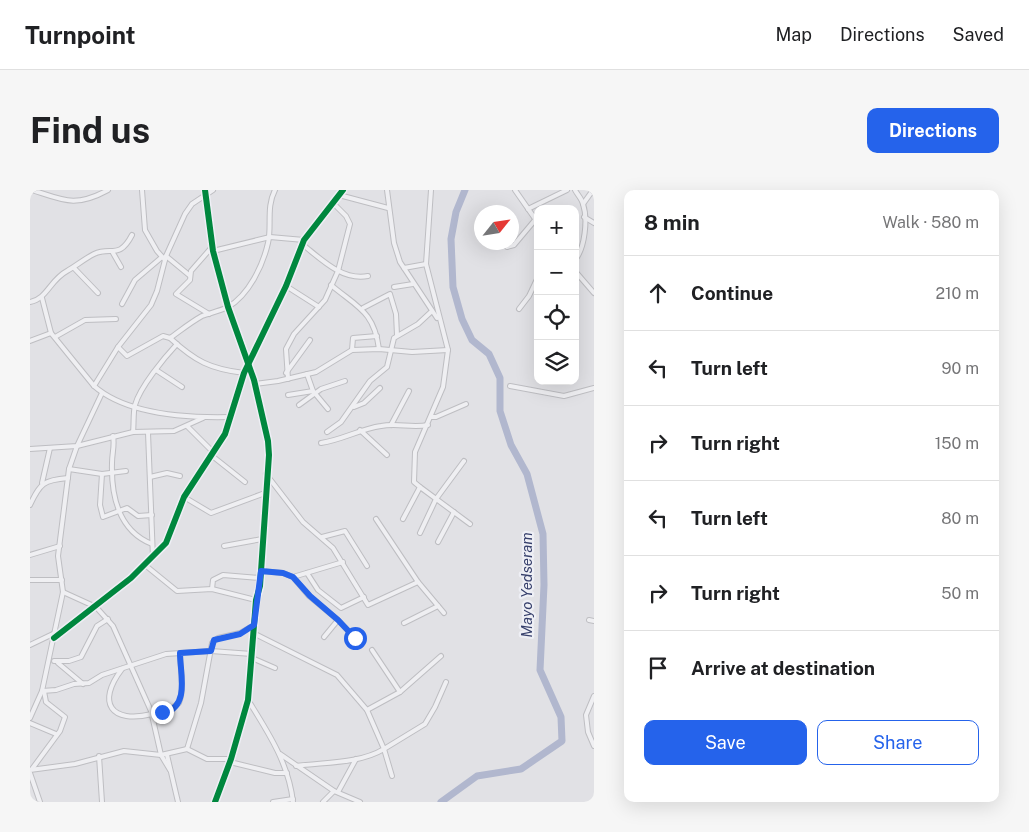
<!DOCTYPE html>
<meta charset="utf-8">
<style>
:root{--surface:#fff;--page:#f6f6f6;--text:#202124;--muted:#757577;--line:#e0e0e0;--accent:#2563eb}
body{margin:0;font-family:"Public Sans",sans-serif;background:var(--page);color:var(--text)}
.controls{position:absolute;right:15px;top:15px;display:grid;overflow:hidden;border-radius:10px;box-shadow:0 5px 20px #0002}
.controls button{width:45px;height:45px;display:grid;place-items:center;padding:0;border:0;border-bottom:1px solid var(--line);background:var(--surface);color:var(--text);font:25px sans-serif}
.compass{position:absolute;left:444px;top:15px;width:45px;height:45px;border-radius:50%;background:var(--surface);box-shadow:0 5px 20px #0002;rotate:60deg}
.stop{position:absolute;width:15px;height:15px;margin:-11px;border:4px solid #2563eb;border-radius:50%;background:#fff}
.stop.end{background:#2563eb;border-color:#fff;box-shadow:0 1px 5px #0008}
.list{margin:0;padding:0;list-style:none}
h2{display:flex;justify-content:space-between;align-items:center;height:65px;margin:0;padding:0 20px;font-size:21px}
h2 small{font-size:16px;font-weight:400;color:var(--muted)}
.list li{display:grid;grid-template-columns:32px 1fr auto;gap:15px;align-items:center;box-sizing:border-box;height:75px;padding:0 20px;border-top:1px solid var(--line)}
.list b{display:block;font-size:19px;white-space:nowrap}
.list em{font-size:16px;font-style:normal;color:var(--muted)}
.actions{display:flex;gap:10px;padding:15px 20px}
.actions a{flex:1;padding:11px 0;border:1px solid var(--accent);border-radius:10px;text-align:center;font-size:18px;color:var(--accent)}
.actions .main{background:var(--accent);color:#fff}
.icon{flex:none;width:28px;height:28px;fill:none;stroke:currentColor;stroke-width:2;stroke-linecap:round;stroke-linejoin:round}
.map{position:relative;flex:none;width:564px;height:612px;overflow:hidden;border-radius:10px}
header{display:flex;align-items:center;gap:30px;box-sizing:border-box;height:70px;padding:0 25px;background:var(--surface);border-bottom:1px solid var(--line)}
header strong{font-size:24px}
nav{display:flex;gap:28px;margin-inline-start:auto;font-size:18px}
.intro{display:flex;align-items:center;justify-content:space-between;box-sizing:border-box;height:120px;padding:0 30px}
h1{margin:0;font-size:35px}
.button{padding:12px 22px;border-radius:10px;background:var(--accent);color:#fff;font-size:18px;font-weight:700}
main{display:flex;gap:30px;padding:0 30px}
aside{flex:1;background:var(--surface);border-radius:10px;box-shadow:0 5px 20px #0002}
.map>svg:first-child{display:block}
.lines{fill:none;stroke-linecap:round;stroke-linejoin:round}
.river{stroke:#b1b7ce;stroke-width:7}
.street-casing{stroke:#bebec2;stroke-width:6}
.street{stroke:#efeff2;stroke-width:4}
.cycleway-casing{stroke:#eeeff5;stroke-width:9}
.cycleway{stroke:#00873e;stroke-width:6}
.route{stroke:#2563eb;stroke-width:6}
.labels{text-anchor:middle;stroke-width:4.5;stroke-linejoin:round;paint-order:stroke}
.water-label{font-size:15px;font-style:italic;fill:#37406c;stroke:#eeeff5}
</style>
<header>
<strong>Turnpoint</strong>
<nav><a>Map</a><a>Directions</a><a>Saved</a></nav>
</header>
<div class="intro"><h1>Find us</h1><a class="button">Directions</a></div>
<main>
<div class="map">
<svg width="564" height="612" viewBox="0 0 564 612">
<rect width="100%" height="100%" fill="#e1e1e5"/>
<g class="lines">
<path class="river" d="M411 612 447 586 491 579 532 551 531 527 510 480 514 395 513 344 497 284 481 255 470 221V188L459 164 442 150 432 129 423 97 421 49 426 22 435 0"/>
<g class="street-casing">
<g id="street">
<path d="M2 0C33 10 45 18 78 0"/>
<path d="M112 0 115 40 127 61 135 70"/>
<path d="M175 0 183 61 198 117 224 190 238 251 239 265 230 396 226 410 218 510 201 569 185 612"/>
<path d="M357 0 364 53 370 72 407 128"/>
<path d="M485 0 508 33"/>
<path d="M545 0C547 4 552 9 553 14 558 29 555 58 545 70"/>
<path d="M309 5 358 18"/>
<path d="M553 14 563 0"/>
<path d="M498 19 537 0"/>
<path d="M451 27H452"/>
<path d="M554 27 564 33"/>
<path d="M472 52 477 57 484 55 505 30"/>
<path d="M272 54C291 69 312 91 338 86"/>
<path d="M183 61 240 47 274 50"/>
<path d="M83 63 91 77"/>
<path d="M136 66 159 85"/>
<path d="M44 78 68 103"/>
<path d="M374 78 396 74"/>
<path d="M545 81 564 103"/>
<path d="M301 95C327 117 344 121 349 159"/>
<path d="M256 96 289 117"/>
<path d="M364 97 383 94"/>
<path d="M12 108 21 143"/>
<path d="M0 112C17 109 20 90 37 81 46 76 54 69 64 64 81 56 89 70 102 45"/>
<path d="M92 114 105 90 132 67"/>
<path d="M333 118 360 104 366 124 367 145"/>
<path d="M489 119 499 106 508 87"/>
<path d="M179 124 146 104 160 90 161 81 182 57"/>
<path d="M25 147 55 130 86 129"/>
<path d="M140 148C165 171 180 179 214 183"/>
<path d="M0 151 21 143 64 196C97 225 158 228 200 227"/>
<path d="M88 157 97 166 133 146 140 148C150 141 161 132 172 126 180 123 190 121 198 117 219 105 233 75 238 53 242 36 236 17 245 0"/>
<path d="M322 160 323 148 347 146"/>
<path d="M126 180 152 197"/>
<path d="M256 183 280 150"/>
<path d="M277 184 283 201 298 219"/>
<path d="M258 189 256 159 264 144 295 110 308 81 320 34 316 26 303 13"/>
<path d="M225 194 248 191 286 182 322 160 349 159 382 162 418 160"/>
<path d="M64 196 88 157 121 115 127 101 136 66 155 24 162 14 183 0"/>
<path d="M480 196 534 206 564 198"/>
<path d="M258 205 283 201"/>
<path d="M269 215 291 199 315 191"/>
<path d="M324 217 334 213 350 198"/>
<path d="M401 227H406L436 214"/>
<path d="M361 235 379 201"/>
<path d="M157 236 183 262"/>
<path d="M330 240 357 265"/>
<path d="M103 242C104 234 103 223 105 215 110 197 134 168 147 154"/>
<path d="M297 242 311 232 340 191 357 177 364 148 388 134 402 121"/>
<path d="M118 243 123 368"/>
<path d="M83 246C85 255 82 263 82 273 81 306 89 341 122 354"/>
<path d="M291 253C312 250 330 239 351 236 367 233 382 238 398 235"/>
<path d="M0 259 47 256 103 242 144 241 173 228"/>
<path d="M181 265 215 292"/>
<path d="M39 279 72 284 96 281"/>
<path d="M72 284 70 315 73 327 97 318 108 326 122 325"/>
<path d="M236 284 273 332 303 358 338 415 388 392 346 329"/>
<path d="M120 287 137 283 150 286"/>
<path d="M12 293 20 258"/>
<path d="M390 297 440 334"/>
<path d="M154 307 181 323 235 303"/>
<path d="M0 315C10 293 14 290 38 288"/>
<path d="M373 329 390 297 384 292 385 262 413 197 418 160 396 74 401 0"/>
<path d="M390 343 406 309 434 271"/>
<path d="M292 347 315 341 337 376"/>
<path d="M408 352 424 322"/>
<path d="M194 356 232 349"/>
<path d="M0 365 30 356"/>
<path d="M115 375 147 401 182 399 226 410"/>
<path d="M231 381 253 383 263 387 279 406 308 430 325 448"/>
<path d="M277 383 288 400 311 418 334 407"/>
<path d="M263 387 313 372"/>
<path d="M0 390H32"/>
<path d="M388 392 414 423"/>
<path d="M182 399 183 390 193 385 230 388"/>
<path d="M33 402 66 417 83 436 121 521 131 565 140 580"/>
<path d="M559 430 564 431"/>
<path d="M374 433 408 416"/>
<path d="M223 443 307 485 337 520 354 559C329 574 294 572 266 576"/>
<path d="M294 447 308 430"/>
<path d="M24 448 101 388 136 353 154 307 195 244 214 183 256 96 274 50 313 0"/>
<path d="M0 455 25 443"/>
<path d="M342 460 370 502"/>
<path d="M222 468 245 478"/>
<path d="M24 471H39L51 467 67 436 78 429"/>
<path d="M28 473 53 494"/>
<path d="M92 479C66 513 81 534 122 524"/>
<path d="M12 501 26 500 44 494 59 493 72 485 136 464 181 461 222 464"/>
<path d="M564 506 556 525 558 542 564 556"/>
<path d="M218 510C238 542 259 574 263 612"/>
<path d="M337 520 370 502 411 466"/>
<path d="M121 521 128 520 135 523 149 513C155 498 150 479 150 463"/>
<path d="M0 528 12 501 33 402 28 366 39 279 47 256 72 203"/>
<path d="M0 533 26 544"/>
<path d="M157 559 171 513 182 453 188 448 210 443 224 435"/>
<path d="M250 564 304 601 330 612"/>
<path d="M137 565 148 612"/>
<path d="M69 566 72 612"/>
<path d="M200 572 245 583H257"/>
<path d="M2 579 30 541 35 527 16 512 14 501"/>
<path d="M0 580 45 574 94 561 131 565 157 559 177 569H201"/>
<path d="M0 583 10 612"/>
<path d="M362 586 354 559 395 534 405 517 416 492"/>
<path d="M308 602 326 569"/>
<path d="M243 612 263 609"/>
<path d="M293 612 304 601"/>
</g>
</g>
<use href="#street" class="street"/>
<g class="cycleway-casing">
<g id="cycleway">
<path d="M175 0 183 61 198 117 224 190 238 251 239 265 230 396 226 410 218 510 201 569 185 612"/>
<path d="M24 448 101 388 136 353 154 307 195 244 214 183 256 96 274 50 313 0"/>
</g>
</g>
<use href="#cycleway" class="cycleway"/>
</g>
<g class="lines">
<path class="route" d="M132 522 135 523C160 515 150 483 150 463L181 461 184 450 210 444 224 435 231 381 253 383 263 387 280 406 308 430 325 448"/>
</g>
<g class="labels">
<g class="water-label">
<text transform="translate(497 395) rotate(-90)" y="5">Mayo Yedseram</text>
</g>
</g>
</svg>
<div class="controls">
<button>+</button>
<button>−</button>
<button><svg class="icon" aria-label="locate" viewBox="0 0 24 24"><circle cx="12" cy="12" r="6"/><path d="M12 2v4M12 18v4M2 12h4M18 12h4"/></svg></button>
<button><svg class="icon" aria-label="layers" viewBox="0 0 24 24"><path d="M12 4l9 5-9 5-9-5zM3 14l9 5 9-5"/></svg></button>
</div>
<svg class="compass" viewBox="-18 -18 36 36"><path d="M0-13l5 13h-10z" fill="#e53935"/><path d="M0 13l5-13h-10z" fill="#757577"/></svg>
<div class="stop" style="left:325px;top:448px"></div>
<div class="stop end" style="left:132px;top:522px"></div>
</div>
<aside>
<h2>8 min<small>Walk · 580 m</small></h2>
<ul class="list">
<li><svg class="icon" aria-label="ahead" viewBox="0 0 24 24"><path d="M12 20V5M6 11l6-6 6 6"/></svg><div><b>Continue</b></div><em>210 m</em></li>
<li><svg class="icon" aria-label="left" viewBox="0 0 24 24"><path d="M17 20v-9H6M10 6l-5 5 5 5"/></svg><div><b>Turn left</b></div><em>90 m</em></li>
<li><svg class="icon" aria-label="right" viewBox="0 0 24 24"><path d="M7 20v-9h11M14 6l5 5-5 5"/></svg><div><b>Turn right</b></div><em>150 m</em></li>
<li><svg class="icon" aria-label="left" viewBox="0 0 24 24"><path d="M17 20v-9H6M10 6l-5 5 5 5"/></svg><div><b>Turn left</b></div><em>80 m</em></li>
<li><svg class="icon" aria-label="right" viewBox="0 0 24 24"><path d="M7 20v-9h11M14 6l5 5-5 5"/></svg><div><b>Turn right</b></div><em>50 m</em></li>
<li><svg class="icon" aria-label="arrive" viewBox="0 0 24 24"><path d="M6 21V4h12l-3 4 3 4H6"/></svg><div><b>Arrive at destination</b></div></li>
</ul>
<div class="actions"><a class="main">Save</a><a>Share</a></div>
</aside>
</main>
